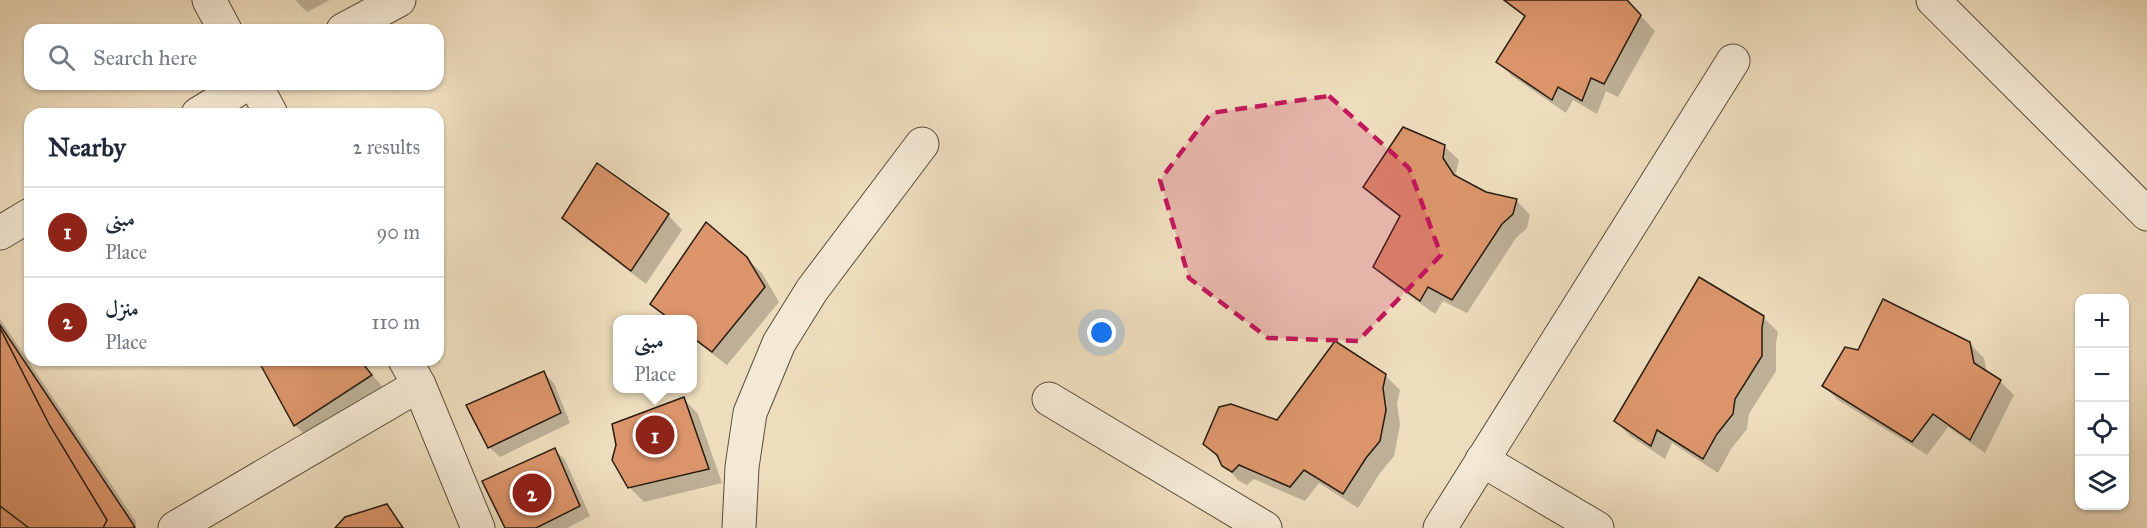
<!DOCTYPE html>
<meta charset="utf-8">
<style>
:root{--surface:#fff;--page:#f6f6f7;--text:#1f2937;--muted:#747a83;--line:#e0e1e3;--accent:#8f2418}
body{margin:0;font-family:"IM FELL Great Primer",Amiri,serif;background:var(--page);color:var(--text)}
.controls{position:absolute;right:18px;bottom:18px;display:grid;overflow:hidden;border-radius:12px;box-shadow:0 2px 4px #0004}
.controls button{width:54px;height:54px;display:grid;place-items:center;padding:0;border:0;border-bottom:2px solid var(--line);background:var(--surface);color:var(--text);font:30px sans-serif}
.you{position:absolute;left:1102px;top:333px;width:21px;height:21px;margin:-15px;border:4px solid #fff;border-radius:50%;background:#1a73e8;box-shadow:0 0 0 9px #1a73e833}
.badge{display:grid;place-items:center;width:39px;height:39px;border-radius:50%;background:var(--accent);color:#fff;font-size:20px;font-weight:700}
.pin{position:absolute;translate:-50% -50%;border:3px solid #fff;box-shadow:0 2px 6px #0006}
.popup{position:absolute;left:613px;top:315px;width:84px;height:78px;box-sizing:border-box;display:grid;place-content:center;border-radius:12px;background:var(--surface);filter:drop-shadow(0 2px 4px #0005);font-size:20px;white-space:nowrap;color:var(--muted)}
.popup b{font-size:22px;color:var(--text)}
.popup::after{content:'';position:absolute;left:50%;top:100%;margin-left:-12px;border:12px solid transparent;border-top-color:var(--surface)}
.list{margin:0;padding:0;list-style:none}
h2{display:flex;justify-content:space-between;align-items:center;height:78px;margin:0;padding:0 24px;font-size:26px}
h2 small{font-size:20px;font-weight:400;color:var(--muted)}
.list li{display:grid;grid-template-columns:39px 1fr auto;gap:18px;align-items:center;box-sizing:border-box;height:90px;padding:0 24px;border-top:2px solid var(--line)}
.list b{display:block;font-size:22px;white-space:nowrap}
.list p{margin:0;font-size:20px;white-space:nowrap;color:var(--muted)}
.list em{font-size:20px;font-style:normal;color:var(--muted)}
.icon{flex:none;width:33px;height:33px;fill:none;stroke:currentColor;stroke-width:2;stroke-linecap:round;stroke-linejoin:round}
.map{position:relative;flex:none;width:2147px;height:528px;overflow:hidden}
.search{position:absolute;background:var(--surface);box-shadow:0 2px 4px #0004;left:24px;top:24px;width:420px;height:66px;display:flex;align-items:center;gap:15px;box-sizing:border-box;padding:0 21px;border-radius:18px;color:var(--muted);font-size:22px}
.panel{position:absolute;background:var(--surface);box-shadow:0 2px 4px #0004;left:24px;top:108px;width:420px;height:258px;border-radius:18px}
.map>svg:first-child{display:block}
.shadow{fill:#0003}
.building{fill:#dc956b;stroke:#271d11;stroke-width:1.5}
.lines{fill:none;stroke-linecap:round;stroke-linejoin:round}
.minor-casing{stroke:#594d3c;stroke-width:35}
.minor{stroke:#f4e9d4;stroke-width:33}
.marked{fill:#c2185b;fill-opacity:0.2;stroke:#c2185b;stroke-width:4.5;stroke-dasharray:12 8;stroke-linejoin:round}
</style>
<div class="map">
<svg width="2147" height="528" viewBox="0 0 2147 528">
<rect width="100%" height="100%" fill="#eeddbd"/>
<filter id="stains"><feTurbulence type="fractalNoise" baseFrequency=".00333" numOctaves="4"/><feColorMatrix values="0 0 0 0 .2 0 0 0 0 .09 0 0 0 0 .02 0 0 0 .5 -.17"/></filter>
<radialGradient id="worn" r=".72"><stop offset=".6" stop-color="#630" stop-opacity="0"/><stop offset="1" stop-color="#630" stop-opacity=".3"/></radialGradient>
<g class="shadow">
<path d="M295 0H330L307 12Z"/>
<path d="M1502 0H1626L1655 31 1618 97 1606 91 1597 114 1573 100 1566 113 1512 76 1498 62 1526 18Z"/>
<path d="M1444 146 1459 160 1456 173 1461 181 1486 193 1516 200 1530 215 1527 228 1516 238 1467 313 1443 301 1435 314 1389 281 1374 267 1401 218 1379 202 1365 187Z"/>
<path d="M668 215 682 230 646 284 578 232 564 218Z"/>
<path d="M746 258 762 273 779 302 727 365 692 338V320H669L652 303Z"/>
<path d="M1763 317 1778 332 1776 343V371L1749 414 1747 429 1731 449 1718 473 1672 443 1665 459 1630 436 1616 421Z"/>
<path d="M0 319 137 523 130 528H0Z"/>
<path d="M1969 343 1984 358 1987 373 2000 381 2014 395 1985 453 1948 427 1927 455 1838 400 1824 386 1858 352Z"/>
<path d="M264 360H360L385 390 310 440 296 426 261 363Z"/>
<path d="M543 373 554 383 570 423 500 457 489 447Z"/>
<path d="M1385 375 1400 390 1397 404 1400 425 1394 456 1380 473 1358 508 1319 483 1305 501 1254 479 1247 485 1238 480 1205 444 1277 422Z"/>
<path d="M684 399 698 414 722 483 644 502 629 487Z"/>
<path d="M555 450 565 460 590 516 567 528H506Z"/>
<path d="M387 506 405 528H337Z"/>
</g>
<g class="building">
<path d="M1504 0H1627L1641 15 1604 84 1591 78 1582 101 1558 87 1552 100 1496 62 1525 16Z"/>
<path d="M1403 127 1445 145 1443 158 1454 175 1486 192 1517 199 1513 214 1502 224 1452 300 1428 287 1420 301 1373 267 1400 216 1363 187Z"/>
<path d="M597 163 669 214 631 271 562 218Z"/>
<path d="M706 222 747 257 765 287 712 352 692 337V320H671L650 304Z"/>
<path d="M1699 277 1764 316 1762 328V356L1735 399 1733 414 1717 434 1703 459 1657 430 1651 446 1614 421Z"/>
<path d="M1883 299 1970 342 1974 363 2001 380 1970 440 1933 414 1912 442 1822 386 1845 347 1858 350Z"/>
<path d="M0 325 135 527 133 528H0Z"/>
<path d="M0 328 50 426 107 520 103 528H29L0 506Z"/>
<path d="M1335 341 1386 374 1383 388 1386 410 1380 441 1366 458 1343 494 1304 470 1290 487 1239 465 1232 472 1222 466 1217 455 1203 444 1219 407 1231 404 1277 420Z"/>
<path d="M261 360H360L372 375 294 426 259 362Z"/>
<path d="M544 371 561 413 488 448 466 405Z"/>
<path d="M684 397 709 469 628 488 612 460 616 445 612 424Z"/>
<path d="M555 448 580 506 536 528H505L482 481Z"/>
<path d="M387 504 403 528H335L345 517Z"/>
</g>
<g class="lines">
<g class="minor-casing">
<g id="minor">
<path d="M209 0 225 30"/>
<path d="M1933 0 2147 214"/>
<path d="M343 30 399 0"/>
<path d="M255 84 271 114"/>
<path d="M198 114 247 84"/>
<path d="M0 233 30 215"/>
<path d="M405 360 419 385 478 528"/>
<path d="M1049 399 1265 528"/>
<path d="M1482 460 1597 528"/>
<path d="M175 528 419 385"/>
<path d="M739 528 742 467 750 413 779 343 812 290 922 144"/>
<path d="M1440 528 1733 61"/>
</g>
</g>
<use href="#minor" class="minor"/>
</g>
<path class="marked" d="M1329 96 1409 168 1441 255 1358 341 1268 338 1189 278 1160 180 1211 113Z"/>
<rect width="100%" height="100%" filter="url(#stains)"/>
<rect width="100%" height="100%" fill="url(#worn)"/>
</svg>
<div class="controls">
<button>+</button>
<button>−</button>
<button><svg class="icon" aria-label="locate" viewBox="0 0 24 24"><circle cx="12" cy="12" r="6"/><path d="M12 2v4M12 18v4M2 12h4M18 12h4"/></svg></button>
<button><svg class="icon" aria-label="layers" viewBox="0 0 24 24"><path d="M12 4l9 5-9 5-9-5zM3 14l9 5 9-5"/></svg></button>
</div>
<div class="you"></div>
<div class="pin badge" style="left:655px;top:435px">1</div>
<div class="popup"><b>مبنى</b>Place</div>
<div class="pin badge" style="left:532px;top:493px">2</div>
<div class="search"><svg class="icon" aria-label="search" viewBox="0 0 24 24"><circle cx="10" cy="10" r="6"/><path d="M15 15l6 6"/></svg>Search here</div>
<section class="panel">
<h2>Nearby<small>2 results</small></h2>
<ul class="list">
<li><span class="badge">1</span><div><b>مبنى</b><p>Place</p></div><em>90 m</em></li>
<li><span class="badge">2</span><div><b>منزل</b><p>Place</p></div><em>110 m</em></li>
</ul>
</section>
</div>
